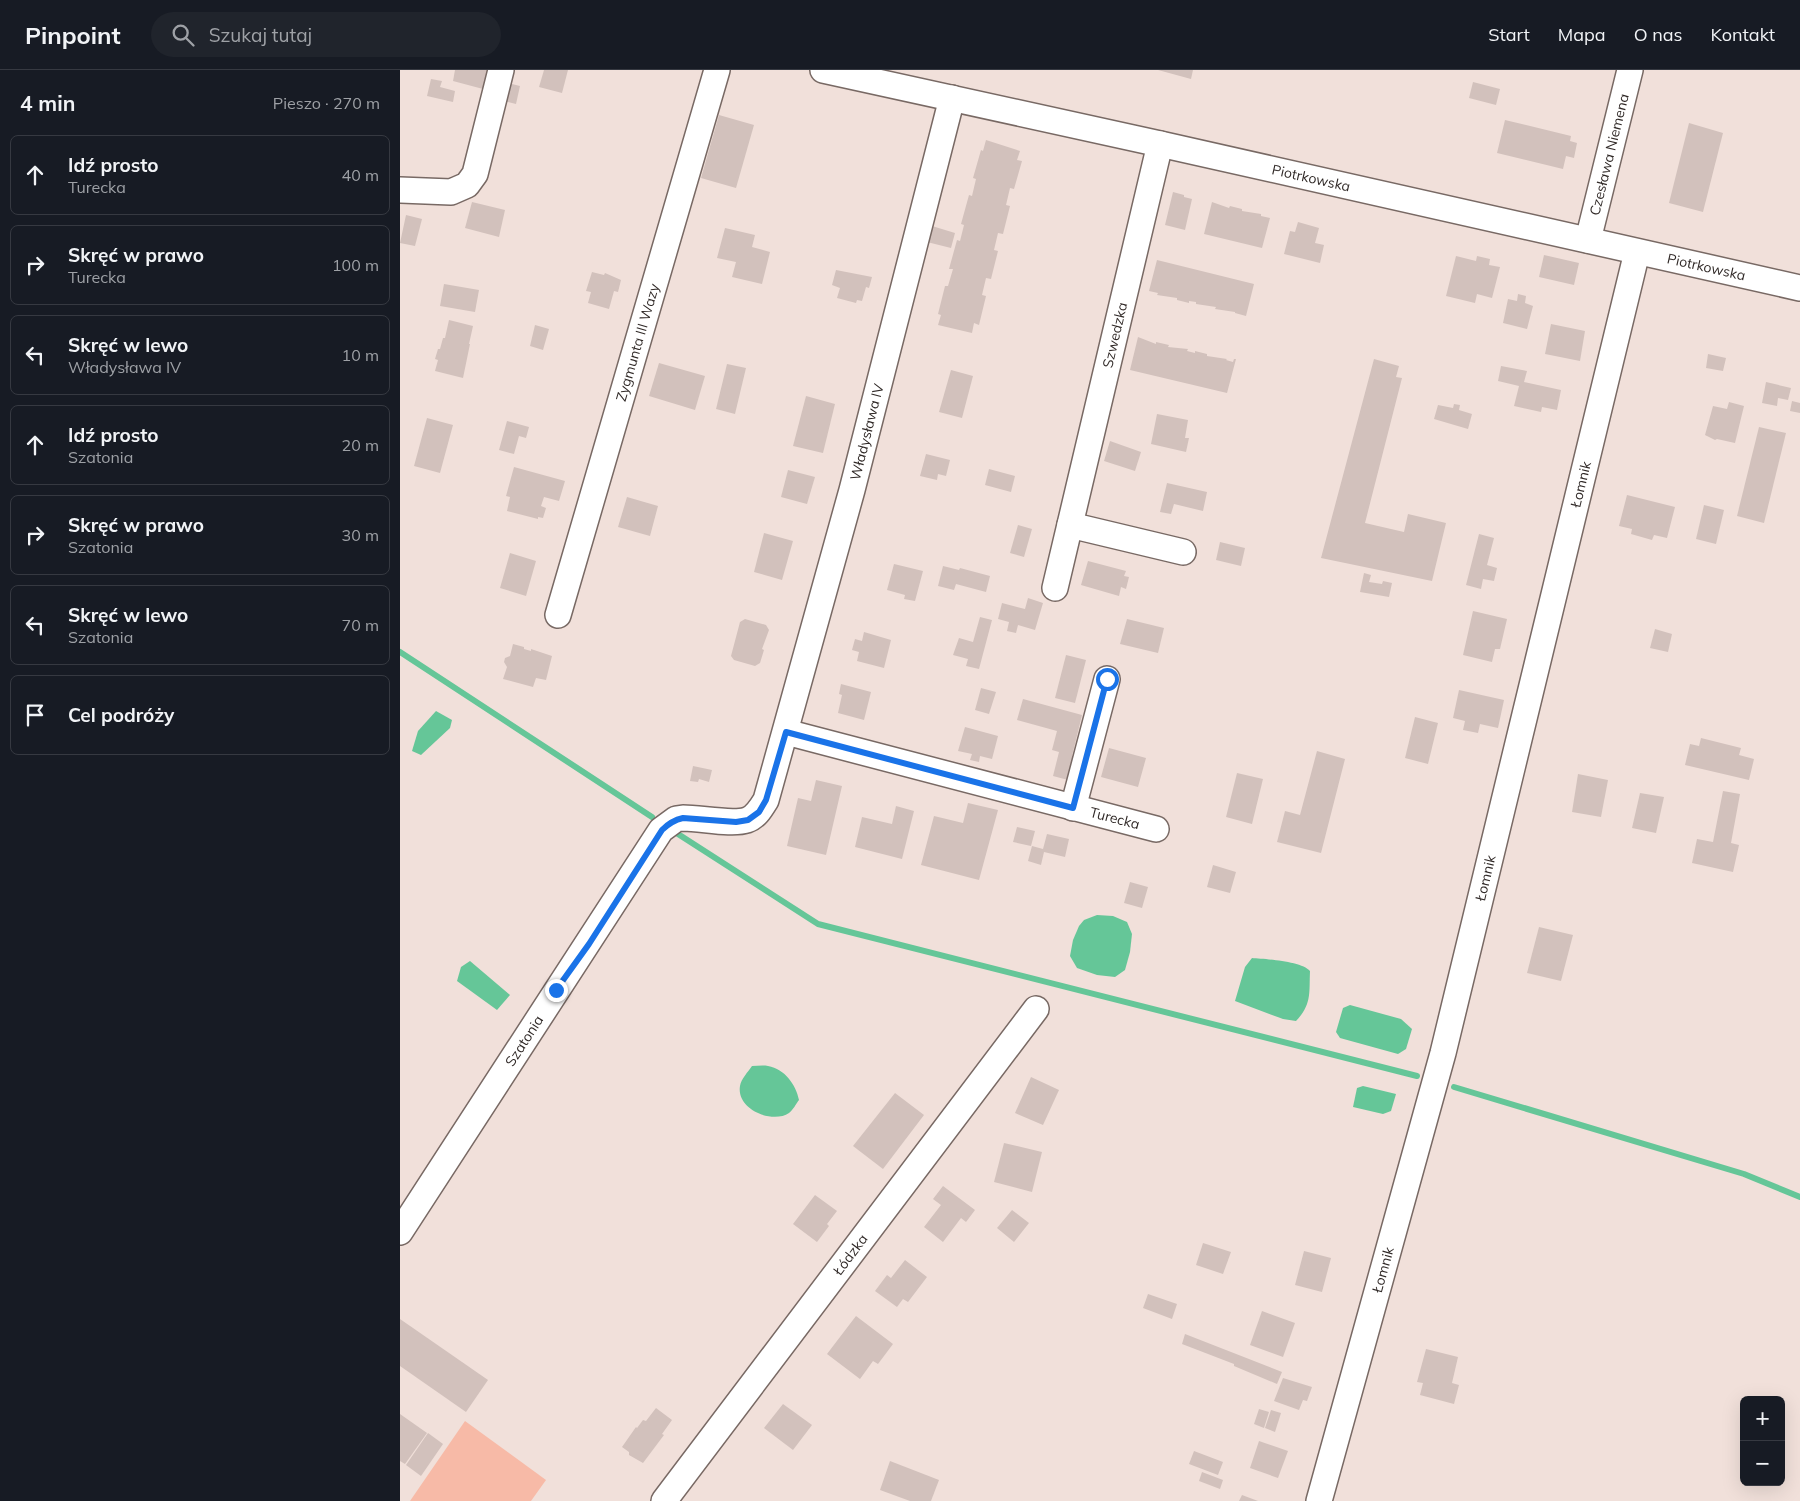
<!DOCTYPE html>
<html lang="pl">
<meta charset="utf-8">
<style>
:root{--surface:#171b24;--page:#20242c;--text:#f1f3f6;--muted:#9ea1a6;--line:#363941}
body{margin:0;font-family:Mulish,sans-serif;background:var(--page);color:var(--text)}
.controls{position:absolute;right:15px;bottom:15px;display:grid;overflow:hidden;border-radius:8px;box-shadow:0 5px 20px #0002}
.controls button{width:45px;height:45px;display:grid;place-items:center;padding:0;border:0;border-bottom:1px solid var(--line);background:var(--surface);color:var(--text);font:25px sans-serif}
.stop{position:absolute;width:15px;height:15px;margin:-11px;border:4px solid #1a73e8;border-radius:50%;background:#fff}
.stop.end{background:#1a73e8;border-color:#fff;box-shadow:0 1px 5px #0008}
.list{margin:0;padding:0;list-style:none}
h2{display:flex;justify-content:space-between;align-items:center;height:65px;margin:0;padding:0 20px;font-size:21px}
h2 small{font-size:16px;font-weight:400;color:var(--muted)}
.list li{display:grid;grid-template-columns:32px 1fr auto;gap:15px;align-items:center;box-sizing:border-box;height:80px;margin:0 10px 10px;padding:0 10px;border:1px solid var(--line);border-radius:8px}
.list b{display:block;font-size:19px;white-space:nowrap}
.list p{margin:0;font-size:16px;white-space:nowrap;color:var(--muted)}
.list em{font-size:16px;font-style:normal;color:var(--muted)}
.icon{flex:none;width:28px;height:28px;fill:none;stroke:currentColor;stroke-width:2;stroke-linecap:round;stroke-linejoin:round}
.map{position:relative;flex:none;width:1400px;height:1431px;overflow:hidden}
header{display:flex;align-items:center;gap:30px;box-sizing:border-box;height:70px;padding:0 25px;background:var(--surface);border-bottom:1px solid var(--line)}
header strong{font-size:24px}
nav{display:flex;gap:28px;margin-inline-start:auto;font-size:18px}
.search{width:350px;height:45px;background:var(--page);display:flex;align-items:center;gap:12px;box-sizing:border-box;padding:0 18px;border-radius:28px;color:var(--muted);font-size:19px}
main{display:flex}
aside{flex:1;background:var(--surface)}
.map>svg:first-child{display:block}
.green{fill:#f7baa7}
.water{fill:#65c698}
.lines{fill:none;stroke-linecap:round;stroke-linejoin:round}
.stream{stroke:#65c698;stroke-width:6}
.building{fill:#d2c1bc}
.minor-casing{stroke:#786964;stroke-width:28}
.minor{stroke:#fff;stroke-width:25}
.route{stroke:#1a73e8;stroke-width:6}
.labels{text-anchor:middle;stroke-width:4.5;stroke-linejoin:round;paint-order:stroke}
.street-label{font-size:14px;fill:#302927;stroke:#f1e0da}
</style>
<header>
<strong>Pinpoint</strong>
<div class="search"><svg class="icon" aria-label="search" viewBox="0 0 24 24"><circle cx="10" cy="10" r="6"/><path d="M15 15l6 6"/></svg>Szukaj tutaj</div>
<nav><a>Start</a><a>Mapa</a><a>O nas</a><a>Kontakt</a></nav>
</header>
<main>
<aside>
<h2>4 min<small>Pieszo · 270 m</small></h2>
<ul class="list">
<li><svg class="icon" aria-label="ahead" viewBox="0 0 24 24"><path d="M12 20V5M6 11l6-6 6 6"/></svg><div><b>Idź prosto</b><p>Turecka</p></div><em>40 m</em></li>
<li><svg class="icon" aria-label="right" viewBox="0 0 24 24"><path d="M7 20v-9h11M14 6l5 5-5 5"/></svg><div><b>Skręć w prawo</b><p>Turecka</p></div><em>100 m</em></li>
<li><svg class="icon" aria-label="left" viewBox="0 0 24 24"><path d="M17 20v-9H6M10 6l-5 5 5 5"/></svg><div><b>Skręć w lewo</b><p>Władysława IV</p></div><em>10 m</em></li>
<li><svg class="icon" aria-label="ahead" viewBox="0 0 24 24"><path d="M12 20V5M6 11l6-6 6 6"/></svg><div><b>Idź prosto</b><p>Szatonia</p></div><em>20 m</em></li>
<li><svg class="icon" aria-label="right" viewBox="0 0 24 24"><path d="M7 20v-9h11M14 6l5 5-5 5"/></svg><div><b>Skręć w prawo</b><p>Szatonia</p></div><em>30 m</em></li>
<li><svg class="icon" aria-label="left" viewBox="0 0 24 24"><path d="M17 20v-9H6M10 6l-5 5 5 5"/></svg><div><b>Skręć w lewo</b><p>Szatonia</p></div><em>70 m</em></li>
<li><svg class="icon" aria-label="arrive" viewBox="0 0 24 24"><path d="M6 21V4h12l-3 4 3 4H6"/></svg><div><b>Cel podróży</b></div></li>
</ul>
</aside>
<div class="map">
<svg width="1400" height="1431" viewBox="0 0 1400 1431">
<rect width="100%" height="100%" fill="#f1e0da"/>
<path class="green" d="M65 1351 146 1410 131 1431H10Z"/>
<g class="water">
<path d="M36 641 52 650 50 658 21 685 12 681 18 661Z"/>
<path d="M697 845 713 846 727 852 732 864 730 882 725 900 715 907 697 905 677 898 670 886 673 870 679 856 684 850Z"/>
<path d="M852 888C865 889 902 891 910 901 909 923 912 934 896 951L883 949 835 931 845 897Z"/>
<path d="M70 891 110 925 97 940 57 911 61 897Z"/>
<path d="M950 935 1001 949 1012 959 1006 979 998 984 940 968 936 962 943 938Z"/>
<path d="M352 996C357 996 363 995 368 996 385 999 396 1015 399 1030 396 1034 393 1040 389 1043 373 1054 336 1040 340 1016 341 1009 348 1002 352 996Z"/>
<path d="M963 1016 996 1024 991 1041 983 1044 953 1037 957 1018Z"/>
</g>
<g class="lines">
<g class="stream">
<path d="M0 582 252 747"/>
<path d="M278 764 418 854 1017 1006"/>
<path d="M1054 1017 1344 1104 1400 1127"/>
</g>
</g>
<g class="building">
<path d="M55 0H88L83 19 53 11Z"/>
<path d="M144 0H168L162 23 139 17Z"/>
<path d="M758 0H793L791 9Z"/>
<path d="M31 9 42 11 40 17 55 21 53 32 27 26Z"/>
<path d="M1073 12 1100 19 1096 35 1069 28Z"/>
<path d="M108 13 120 16 116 34 104 31Z"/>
<path d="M319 45 354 55 336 118 301 108Z"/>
<path d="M1105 50 1171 66 1170 71 1177 73 1174 88 1166 86 1163 99 1097 83Z"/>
<path d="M1289 53 1323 63 1303 142 1269 133Z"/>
<path d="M586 70 620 81 617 90 622 91 614 119 610 118 606 135 610 136 603 164 598 163 594 180 598 181 591 209 586 208 582 225 586 226 579 255 574 253 572 263 538 255 541 245 538 244 545 216H548L553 199H549L557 170 560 171 564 155 561 154 569 125 572 126 576 109 573 108 581 80 583 81Z"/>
<path d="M773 122 784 125V127L792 129 785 160 765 155Z"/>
<path d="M72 132 105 140 99 167 65 158Z"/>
<path d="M812 132 829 138 830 136 842 139V141L861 144V146L870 148 862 178 804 164Z"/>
<path d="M6 145 22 149 15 176 0 173Z"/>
<path d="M898 152 919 158 915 173 924 175 920 193 884 184 890 161 895 162Z"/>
<path d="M532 156 555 163 551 178 527 172Z"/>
<path d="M325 158 355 165 352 177 370 182 362 214 332 207 336 192 317 188Z"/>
<path d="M1144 185 1179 193 1174 215 1139 207Z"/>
<path d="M1056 186 1076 191 1077 186 1090 189 1089 195 1100 197 1092 228 1077 224 1075 233 1046 226Z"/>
<path d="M757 190 854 214 846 246 835 243V242L815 239 816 237 796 234V232L789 231V233L777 230V228L757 225 758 223 749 221Z"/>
<path d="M436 200 472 207 469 218 466 217 462 231 457 230 456 233 437 228 440 218 432 215Z"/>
<path d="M192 202 204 205 205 203 221 210 218 222 214 221 209 239 188 233 191 222 186 221Z"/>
<path d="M44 214 79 220 75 242 40 236Z"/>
<path d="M1118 224 1126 226 1125 233 1133 236 1127 259 1103 253 1108 229 1117 231Z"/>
<path d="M49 250 73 256 69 274H70L63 308 35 301 38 290 35 289 38 279H40L43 268H45Z"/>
<path d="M1151 254 1185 261 1180 291 1145 284Z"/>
<path d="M135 255 149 259 143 280 130 276Z"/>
<path d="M738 267 756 274V272L769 275 768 277 788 279 787 281 795 283V281L807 284V286L827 289 826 290 833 292 834 289H836L827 323 730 300Z"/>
<path d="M1308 284 1326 288 1323 301 1306 298Z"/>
<path d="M974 289 999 296 996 307 1002 308 965 453 1004 462 1008 444 1046 453 1032 511 921 488Z"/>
<path d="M259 293 305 306 295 340 249 326Z"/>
<path d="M327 294 346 298 335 344 316 339Z"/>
<path d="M1101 296 1127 301 1124 312 1161 320 1157 340 1142 337 1141 342 1114 336 1119 316 1098 311Z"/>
<path d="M551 300 573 306 562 348 539 342Z"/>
<path d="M1366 312 1391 318 1388 330 1378 328 1377 336 1362 333Z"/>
<path d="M406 326 435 334 423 383 393 376Z"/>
<path d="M1392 331 1400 333V343L1390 341Z"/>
<path d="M1329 332 1344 336 1335 373 1317 369 1315 370 1305 365 1313 336 1327 339Z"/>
<path d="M1054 334 1060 335 1059 340 1072 344 1068 359 1034 349 1038 335 1053 338Z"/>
<path d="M757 344 788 350 785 368H789L786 382 751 374Z"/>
<path d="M27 348 53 355 40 403 14 396Z"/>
<path d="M107 351 129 357 126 368 119 366 114 384 99 380Z"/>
<path d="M1359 357 1386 363 1364 453 1337 446Z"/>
<path d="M710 371 741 382 735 401 704 391Z"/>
<path d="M526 384 550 390 546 406 538 404 537 410 520 406Z"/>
<path d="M114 397 165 411 159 431 144 427 141 436 146 438 143 448 138 447V449L107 441 110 427 106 426Z"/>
<path d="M589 399 615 406 611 422 585 415Z"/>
<path d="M388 400 415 407 407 434 381 427Z"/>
<path d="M767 413 807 422 803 441 774 434 771 444 760 442Z"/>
<path d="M1227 425 1275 437 1267 468 1254 465 1252 470 1231 464 1232 459 1219 456Z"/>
<path d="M227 427 258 436 250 466 218 457Z"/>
<path d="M1304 435 1324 440 1316 474 1296 469Z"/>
<path d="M618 455 632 459 624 487 610 483Z"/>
<path d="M364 463 393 471 382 510 354 502Z"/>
<path d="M1079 464 1094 468 1087 495 1097 498 1094 511 1083 509 1081 519 1066 515Z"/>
<path d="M820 472 845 478 841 496 816 490Z"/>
<path d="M110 483 136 491 126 526 100 518Z"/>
<path d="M688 491 726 501 724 506 729 507 726 519 721 517 719 526 681 515Z"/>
<path d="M494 494 523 501 515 531 504 529 505 525 487 520Z"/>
<path d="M543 496 559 500 560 498 590 506 586 522 556 514 554 520 538 516Z"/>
<path d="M964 503 971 505 969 512 982 514 983 511 992 513 989 527 960 522Z"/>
<path d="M628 528 643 533 635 560 618 555 616 563 607 561 609 552 598 549 602 533 625 539Z"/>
<path d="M1073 541 1107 549 1100 579H1095L1092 592 1063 585Z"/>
<path d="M580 547 592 550 579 599 566 596 568 589 553 585 559 568 573 572Z"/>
<path d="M345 549 366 555 369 560 362 579 364 580 360 593 355 596 334 590 331 586 340 552Z"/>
<path d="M727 549 764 558 758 583 720 574Z"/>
<path d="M1255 559 1272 564 1268 582 1250 578Z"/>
<path d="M464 562 491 570 484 598 457 591 459 582 452 580 455 569 462 571Z"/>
<path d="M113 574 124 577V579L131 581V579L152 586 146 610 136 608 133 617 103 609 107 597 104 592 105 588 110 586Z"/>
<path d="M666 585 686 590 675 633 655 628Z"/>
<path d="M441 614 471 622 464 650 438 643 442 625 439 624Z"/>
<path d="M581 618 596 622 589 644 575 640Z"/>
<path d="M1059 620 1104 630 1098 658 1080 654 1078 663 1063 660 1065 651 1053 648Z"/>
<path d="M623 629 682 645 672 686H674L668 710 653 706 659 682 652 680 657 661 617 650Z"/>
<path d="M1015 647 1038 653 1028 694 1005 688Z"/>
<path d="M565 657 598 666 592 689 580 686 579 692 570 690 572 684 558 681Z"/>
<path d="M1301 668 1341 678 1339 685 1354 689 1349 710 1285 695 1290 674 1299 676Z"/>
<path d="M709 678 746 688 738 717 701 707Z"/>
<path d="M917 681 945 689 921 783 877 772 885 741 900 745Z"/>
<path d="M293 696 312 700 309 712 299 709 298 712 290 711Z"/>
<path d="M837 703 863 709 852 754 826 747Z"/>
<path d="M1178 704 1208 710 1201 747 1172 742Z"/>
<path d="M416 710 442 716 426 785 387 776 398 728 411 731Z"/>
<path d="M1323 721 1340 724 1331 773 1339 775 1333 802 1292 793 1297 769 1313 772Z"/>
<path d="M1240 723 1264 727 1256 763 1232 758Z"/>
<path d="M568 733 598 740 579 810 521 795 534 746 563 753Z"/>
<path d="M496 736 514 741 502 789 455 777 462 747 492 754Z"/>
<path d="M617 757 635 761 631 776 613 772Z"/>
<path d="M647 764 669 769 665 787 644 782 641 795 628 791 632 776 643 779Z"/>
<path d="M813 795 836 802 830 823 807 817Z"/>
<path d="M730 812 748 817 742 838 724 833Z"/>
<path d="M1139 857 1173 865 1161 911 1127 903Z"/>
<path d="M631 1007 659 1020 643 1055 615 1043Z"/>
<path d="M495 1023 524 1045 483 1099 453 1076Z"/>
<path d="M604 1073 642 1082 632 1122 594 1112Z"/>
<path d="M543 1116 575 1140 566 1152 561 1148 543 1172 524 1157 541 1135 533 1129Z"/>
<path d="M415 1125 437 1141 427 1154 429 1156 417 1172 393 1154Z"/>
<path d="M612 1140 629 1153 614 1172 597 1158Z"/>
<path d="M803 1173 831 1182 823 1204 796 1195Z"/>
<path d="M904 1181 931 1188 922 1222 895 1215Z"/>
<path d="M505 1190 527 1207 508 1232 503 1229 497 1237 475 1221 487 1205 491 1208Z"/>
<path d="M748 1224 777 1234 772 1249 743 1238Z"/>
<path d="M862 1241 895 1253 883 1287 850 1275Z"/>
<path d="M456 1246 493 1274 478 1294 473 1291 460 1309 427 1284Z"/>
<path d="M0 1249 88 1310 66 1342 0 1296Z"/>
<path d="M785 1264 882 1302 877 1314 834 1296V1294L782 1274Z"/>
<path d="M1026 1279 1058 1287 1052 1313 1059 1315 1054 1334 1020 1325 1023 1313 1017 1312Z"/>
<path d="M883 1308 912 1317 907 1331 903 1330 899 1340 874 1331Z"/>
<path d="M383 1334 412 1355 393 1380 364 1358Z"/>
<path d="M256 1338 272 1350 262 1364 264 1365 243 1393 229 1385V1382L222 1377 236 1357 237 1358 243 1350 246 1351Z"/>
<path d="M859 1339 869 1342 864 1358 854 1354Z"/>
<path d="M871 1340 881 1343 875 1362 865 1358Z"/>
<path d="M0 1344 27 1363 5 1394 0 1391Z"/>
<path d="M28 1363 43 1374 21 1406 6 1395Z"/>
<path d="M859 1371 888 1381 878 1408 850 1398Z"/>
<path d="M794 1381 823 1392 818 1405 789 1394Z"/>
<path d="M490 1391 539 1410 531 1431H510L480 1420Z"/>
<path d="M802 1402 823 1410 820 1419 799 1411Z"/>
<path d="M842 1425 858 1431H839Z"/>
</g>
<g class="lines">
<g class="minor-casing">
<g id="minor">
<path id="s1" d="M423 0 760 74 1400 218"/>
<path d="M0 120 51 122 67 115 75 104 101 0"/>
<path id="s2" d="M1188 170 1230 0"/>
<path d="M670 455 783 482"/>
<path id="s3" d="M655 518 760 74"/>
<path id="s4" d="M158 545 317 0"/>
<path id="s5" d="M386 662 756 759"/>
<path d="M673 738 707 609"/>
<path id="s6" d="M0 1162 261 760 276 749 283 748C301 748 332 755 347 750 356 747 361 738 366 730L452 420 552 28"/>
<path id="s7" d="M264 1431 636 939"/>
<path id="s8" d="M919 1431 1043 983 1237 182"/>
</g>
</g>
<use href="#minor" class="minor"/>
</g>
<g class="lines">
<path class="route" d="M156 920 189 874 262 760C268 754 274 750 283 748L336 752 348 750 359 742 366 730 386 662 673 738 707 609"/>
</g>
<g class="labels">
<g class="street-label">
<text dy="5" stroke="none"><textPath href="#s2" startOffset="88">Czesława Niemena</textPath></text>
<text dy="5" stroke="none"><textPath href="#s1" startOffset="500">Piotrkowska</textPath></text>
<text dy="5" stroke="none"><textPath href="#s1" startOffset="905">Piotrkowska</textPath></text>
<text dy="5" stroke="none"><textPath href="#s3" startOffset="260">Szwedzka</textPath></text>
<text dy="5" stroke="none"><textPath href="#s4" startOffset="284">Zygmunta III Wazy</textPath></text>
<text dy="5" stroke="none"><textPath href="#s6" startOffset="979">Władysława IV</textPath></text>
<text dy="5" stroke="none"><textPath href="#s8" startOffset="1050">Łomnik</textPath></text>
<text dy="5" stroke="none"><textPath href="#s5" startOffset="340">Turecka</textPath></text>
<text dy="5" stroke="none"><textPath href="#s8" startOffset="645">Łomnik</textPath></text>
<text dy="5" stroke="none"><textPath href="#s6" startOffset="228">Szatonia</textPath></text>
<text dy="5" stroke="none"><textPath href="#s7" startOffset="309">Łódzka</textPath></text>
<text dy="5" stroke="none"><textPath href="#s8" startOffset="240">Łomnik</textPath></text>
</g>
</g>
</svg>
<div class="controls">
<button>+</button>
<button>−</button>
</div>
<div class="stop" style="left:707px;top:609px"></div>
<div class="stop end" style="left:156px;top:920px"></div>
</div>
</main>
